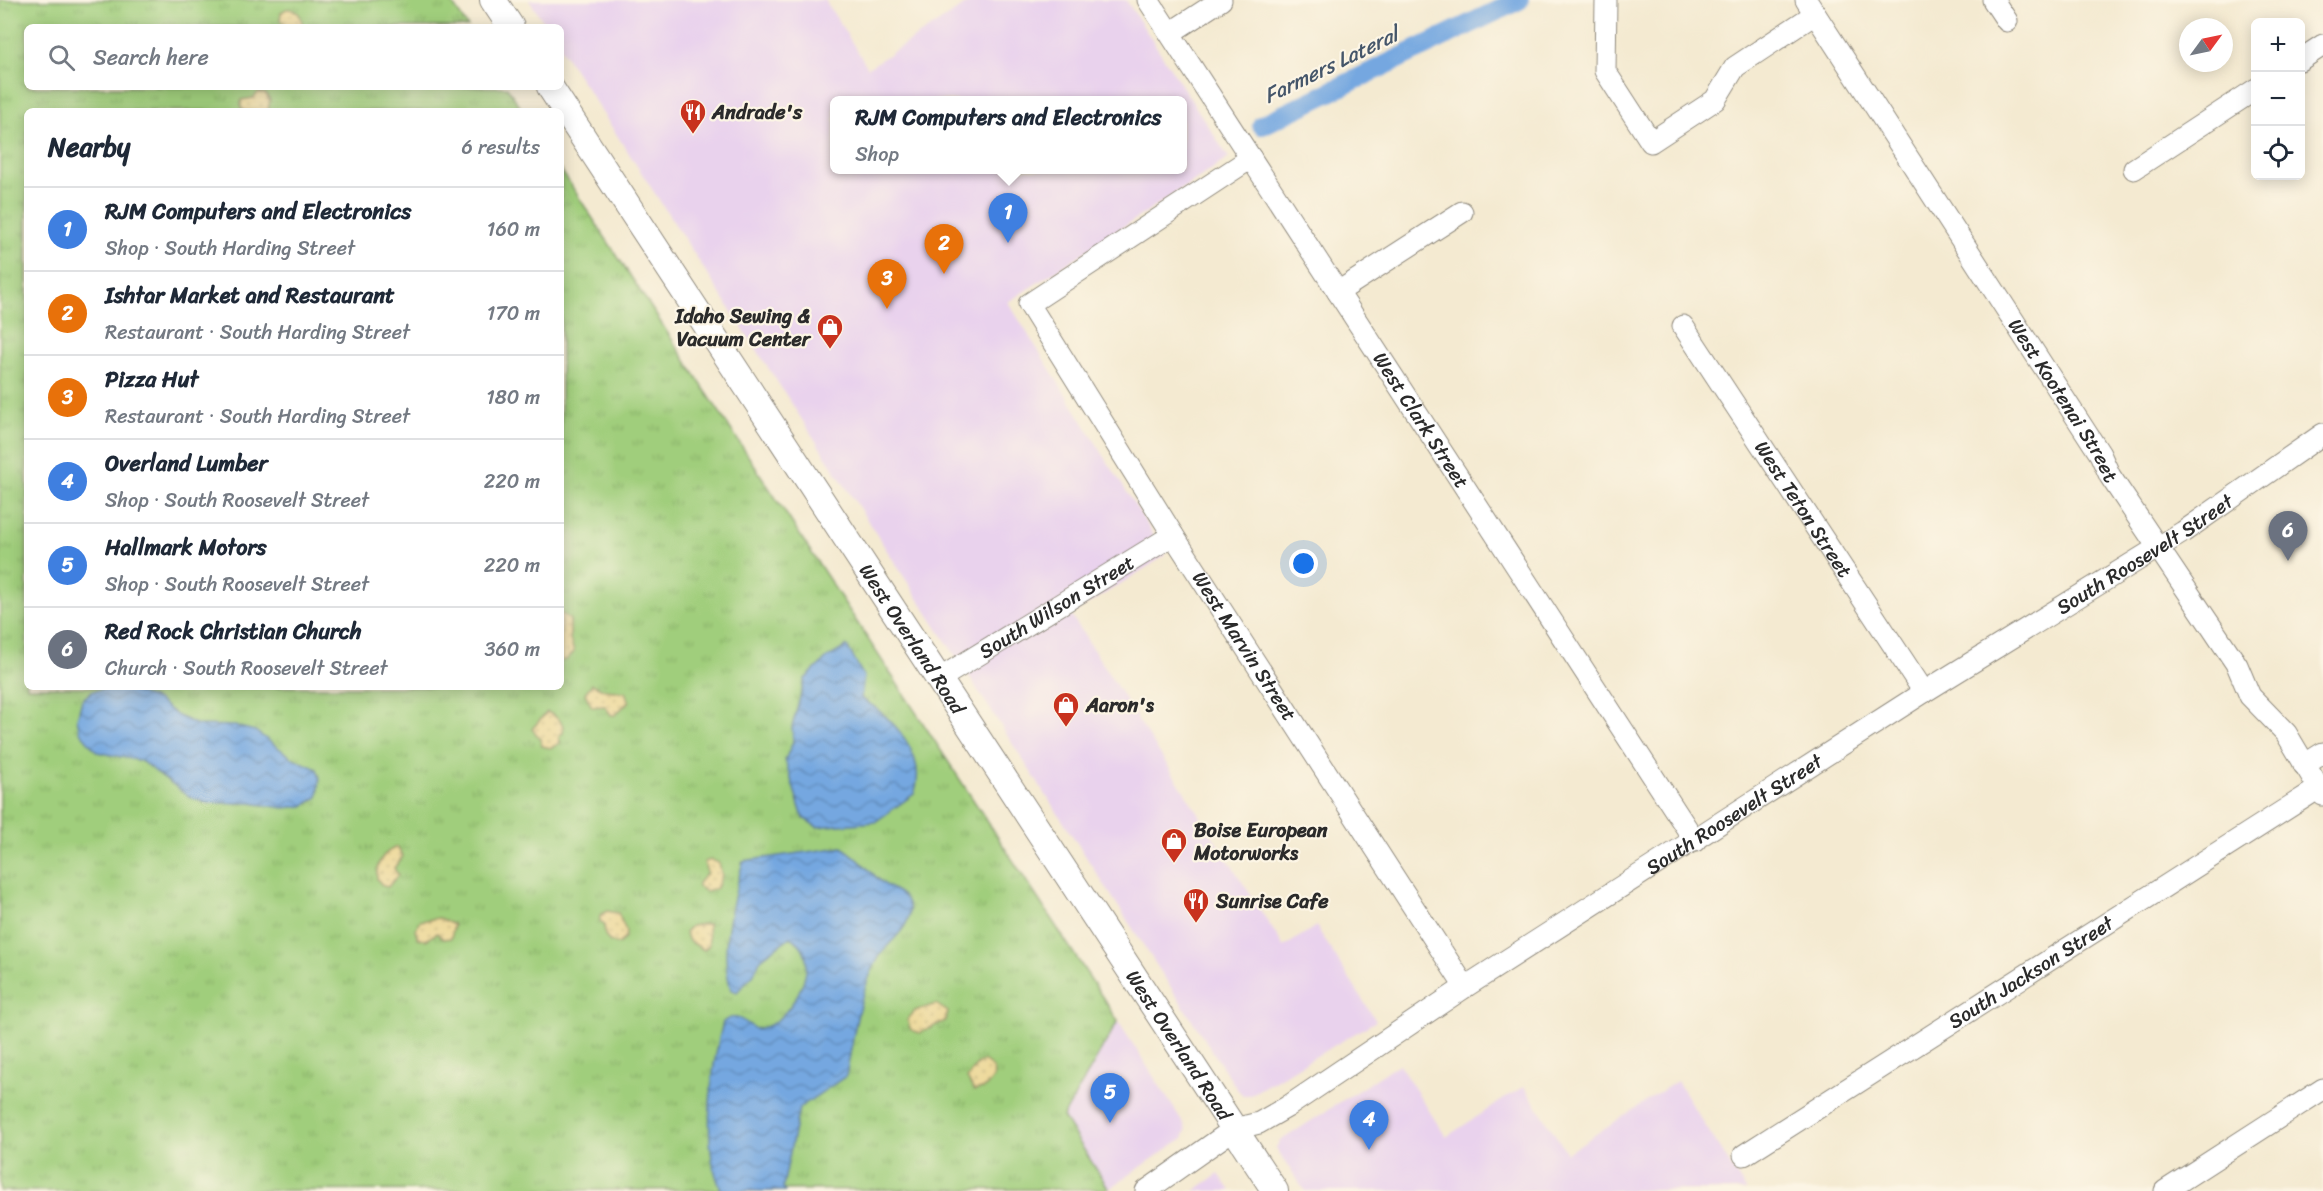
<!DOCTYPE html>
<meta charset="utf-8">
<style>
:root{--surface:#fff;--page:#f6f6f7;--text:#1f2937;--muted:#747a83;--line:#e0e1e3;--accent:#111827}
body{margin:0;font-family:Sriracha,sans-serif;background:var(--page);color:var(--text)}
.controls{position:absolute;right:18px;top:18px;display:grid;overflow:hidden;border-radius:9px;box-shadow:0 3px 15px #0003}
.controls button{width:54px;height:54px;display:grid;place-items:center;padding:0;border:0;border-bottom:2px solid var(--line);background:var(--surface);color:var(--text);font:30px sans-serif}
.compass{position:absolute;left:2179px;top:18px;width:54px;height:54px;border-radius:50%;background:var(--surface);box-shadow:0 3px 15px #0003;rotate:57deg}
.you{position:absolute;left:1304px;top:564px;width:21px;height:21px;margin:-15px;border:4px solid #fff;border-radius:50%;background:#1a73e8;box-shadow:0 0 0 9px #1a73e833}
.badge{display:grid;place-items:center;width:39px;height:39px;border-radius:50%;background:var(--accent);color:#fff;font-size:20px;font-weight:700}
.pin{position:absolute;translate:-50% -50px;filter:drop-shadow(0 2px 3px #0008)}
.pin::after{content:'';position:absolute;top:32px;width:21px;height:18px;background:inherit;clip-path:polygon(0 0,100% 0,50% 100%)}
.popup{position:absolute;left:830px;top:96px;width:357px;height:78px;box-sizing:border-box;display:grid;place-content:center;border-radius:9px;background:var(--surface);filter:drop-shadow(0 2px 4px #0005);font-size:20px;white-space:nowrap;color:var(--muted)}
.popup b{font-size:22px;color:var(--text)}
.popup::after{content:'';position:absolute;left:50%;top:100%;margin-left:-12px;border:12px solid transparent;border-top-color:var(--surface)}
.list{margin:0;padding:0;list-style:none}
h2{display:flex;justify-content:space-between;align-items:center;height:78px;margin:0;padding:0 24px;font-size:26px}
h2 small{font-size:20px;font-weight:400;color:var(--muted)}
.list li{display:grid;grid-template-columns:39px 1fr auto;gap:18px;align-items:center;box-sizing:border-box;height:84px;padding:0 24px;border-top:2px solid var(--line)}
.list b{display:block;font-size:22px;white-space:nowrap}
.list p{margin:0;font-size:20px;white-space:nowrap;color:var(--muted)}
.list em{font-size:20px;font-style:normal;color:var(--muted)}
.icon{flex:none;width:33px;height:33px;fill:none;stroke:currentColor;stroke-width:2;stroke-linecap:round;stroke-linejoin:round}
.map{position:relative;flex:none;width:2323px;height:1191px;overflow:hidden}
.search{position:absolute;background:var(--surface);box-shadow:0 3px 15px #0003;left:24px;top:24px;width:540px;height:66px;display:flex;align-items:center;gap:15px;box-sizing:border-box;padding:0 21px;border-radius:9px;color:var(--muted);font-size:22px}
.panel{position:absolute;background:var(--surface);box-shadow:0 3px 15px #0003;left:24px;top:108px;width:540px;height:582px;border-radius:9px}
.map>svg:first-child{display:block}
.built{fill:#e9d2ed;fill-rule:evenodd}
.grass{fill:url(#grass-tufts);stroke:#667c53;stroke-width:1.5}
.sand{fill:url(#sand-dots);stroke:#8c8264;stroke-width:1.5}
.water{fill:url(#water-waves);stroke:#506986;stroke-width:1.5}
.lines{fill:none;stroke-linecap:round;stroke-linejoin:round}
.canal{stroke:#74a7e0;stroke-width:20}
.minor-casing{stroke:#908a7e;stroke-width:23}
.major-casing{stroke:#908a7e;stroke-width:28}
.minor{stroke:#fff;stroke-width:21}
.major{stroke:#fff;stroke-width:26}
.labels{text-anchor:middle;stroke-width:4.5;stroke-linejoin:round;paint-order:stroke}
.poi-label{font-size:20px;font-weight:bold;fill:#2b2b2b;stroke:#fcf5e5;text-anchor:start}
.street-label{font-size:20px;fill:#2b2b2b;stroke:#fcf5e5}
.water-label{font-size:21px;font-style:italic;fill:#45566a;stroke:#fcf5e5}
</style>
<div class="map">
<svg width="2323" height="1191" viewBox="0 0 2323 1191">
<defs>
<pattern id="grass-tufts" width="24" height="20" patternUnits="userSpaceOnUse" patternTransform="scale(1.5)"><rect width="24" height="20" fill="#a0ce7b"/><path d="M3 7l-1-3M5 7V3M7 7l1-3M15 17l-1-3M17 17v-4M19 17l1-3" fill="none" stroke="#8ab16a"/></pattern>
<pattern id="sand-dots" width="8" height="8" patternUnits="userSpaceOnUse" patternTransform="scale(1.5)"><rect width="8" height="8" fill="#eeda9e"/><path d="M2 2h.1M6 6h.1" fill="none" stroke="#cb8" stroke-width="1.8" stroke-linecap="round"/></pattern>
<pattern id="water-waves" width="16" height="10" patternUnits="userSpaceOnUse" patternTransform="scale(1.5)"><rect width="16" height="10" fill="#74a7e0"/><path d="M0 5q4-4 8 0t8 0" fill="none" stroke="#5f88b6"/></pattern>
</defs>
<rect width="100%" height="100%" fill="#fcf5e5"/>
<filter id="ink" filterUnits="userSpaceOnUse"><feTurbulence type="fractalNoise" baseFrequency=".0167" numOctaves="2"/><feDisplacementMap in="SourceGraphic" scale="12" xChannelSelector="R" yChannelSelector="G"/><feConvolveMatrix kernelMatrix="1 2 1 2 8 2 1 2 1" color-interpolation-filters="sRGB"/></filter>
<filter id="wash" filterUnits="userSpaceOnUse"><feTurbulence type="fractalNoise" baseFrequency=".008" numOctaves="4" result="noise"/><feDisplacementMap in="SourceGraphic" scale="24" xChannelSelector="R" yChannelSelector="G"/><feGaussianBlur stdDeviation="1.35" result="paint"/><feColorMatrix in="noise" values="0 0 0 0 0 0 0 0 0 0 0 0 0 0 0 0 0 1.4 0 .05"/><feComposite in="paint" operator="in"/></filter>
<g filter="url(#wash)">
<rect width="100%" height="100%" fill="#f4ead1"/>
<g class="built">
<path d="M529 0H825L868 68 973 0H1126L1229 158 1008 302 1166 555 1071 615 1284 947 1316 926 1376 1021 1250 1095H1243L1237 1089 561 49V27H547ZM834 100H1182V170H834Z"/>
<path d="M1118 1021 1184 1124 1186 1131 1183 1138 1109 1189 1063 1117Z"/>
<path d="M1399 1064 1446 1137 1524 1086 1567 1153 1677 1081 1746 1190 1305 1191 1276 1148 1280 1141Z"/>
<path d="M1219 1174 1231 1191H1194Z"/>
</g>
<path class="grass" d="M0 0H450L468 27H27V87H507L523 111H27V687H561V170L1118 1021 1063 1117 1109 1189 0 1191Z"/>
<g class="sand">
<path d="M286 9C297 8 303 16 302 27H286L280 19 281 13Z"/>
<path d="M259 92 266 94 270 100 268 111H245L241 108V100L253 98Z"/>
<path d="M561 613 570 620V639L574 652 565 661 561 660Z"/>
<path d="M592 684 605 690 625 692 629 701 615 715H611L605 706 592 707 585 693Z"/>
<path d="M547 712C556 716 565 722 563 733L559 735 560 743 551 748 542 746 540 738 532 729Z"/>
<path d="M397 847 403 856 394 868 398 875 388 887 383 886 377 879C375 864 383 852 397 847Z"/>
<path d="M711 860 719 863 722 875 717 888 706 891 698 887V883L707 873 704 862Z"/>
<path d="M607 911 618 913 626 931 625 938 618 944 609 941 605 935 604 924 600 921V915Z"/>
<path d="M439 918 454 925 451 938 443 939 437 933 426 940 418 938 415 930 420 921Z"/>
<path d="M703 924H708L709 945 704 950 689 941 685 932 691 926Z"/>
<path d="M936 1004 948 1012 945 1021 920 1033 911 1030 907 1020 915 1011Z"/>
<path d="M984 1061 993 1068 994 1078 983 1089 974 1091 967 1078 978 1063Z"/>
</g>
<g class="water">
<path d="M847 646 864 677 861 698C891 716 929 755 914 794L875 822 817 827 803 818 785 760 793 742 792 727 805 679 827 658Z"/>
<path d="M122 687 157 700 178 716 198 725 235 726 255 731 293 758 317 769 320 778 318 797 303 806 284 808 250 803H206L190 797 141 761 97 752 80 732 77 719 82 700 92 691Z"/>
<path d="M842 847C861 859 867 870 883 883 892 891 906 892 909 907 912 929 888 941 879 957 858 993 854 1036 846 1076L799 1108 783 1187 785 1191H722C700 1148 711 1067 723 1022 736 1012 744 1021 755 1029 761 1028 768 1027 773 1023 797 1007 825 954 790 937L761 959 753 975 737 992 731 990C718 948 733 903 743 861Z"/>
</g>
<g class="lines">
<path class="canal" d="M1262 125 1519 0"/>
</g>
</g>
<g filter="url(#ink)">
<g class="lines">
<g class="minor-casing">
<g id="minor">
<path id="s1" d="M1148 0 1695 841"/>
<path d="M1606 0 1605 71 1651 142 1715 100 1735 67 1815 14"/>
<path id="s2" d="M1806 0 2100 454 2110 476 2237 665 2250 696 2286 733 2323 795"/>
<path d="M1993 0 2007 21"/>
<path d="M1170 33 1221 0"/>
<path d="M2300 60 2323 45"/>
<path id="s3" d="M1251 158 1029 304 1173 535 1465 987"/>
<path d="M2134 169 2256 89"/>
<path d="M1338 292 1462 212"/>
<path id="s4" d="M1683 326 1924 692"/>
<path id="s5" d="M939 679 1173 535"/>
<path d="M2304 765 2323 753"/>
<path id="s6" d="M1744 1155 2319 788"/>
<path id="s7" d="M1146 1191 1234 1129 1259 1123 1287 1107 1465 987 1924 692 2183 532 2323 434"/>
<path d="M2165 1191 2323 1089"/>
</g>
</g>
<g class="major-casing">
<g id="major">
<path d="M493 0 511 27"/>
<path id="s8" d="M550 87 1275 1191"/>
</g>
</g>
<use href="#minor" class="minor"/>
<use href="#major" class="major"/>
</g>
</g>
<defs>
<g id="restaurant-pin" transform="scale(1.35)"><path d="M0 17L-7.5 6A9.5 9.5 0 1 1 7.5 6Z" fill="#c8321e" stroke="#fcf5e5"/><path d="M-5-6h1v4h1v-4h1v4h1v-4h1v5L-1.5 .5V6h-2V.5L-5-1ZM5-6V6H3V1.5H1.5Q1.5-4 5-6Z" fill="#fff"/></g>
<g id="shop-pin" transform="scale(1.35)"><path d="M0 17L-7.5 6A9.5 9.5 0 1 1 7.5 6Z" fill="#c8321e" stroke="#fcf5e5"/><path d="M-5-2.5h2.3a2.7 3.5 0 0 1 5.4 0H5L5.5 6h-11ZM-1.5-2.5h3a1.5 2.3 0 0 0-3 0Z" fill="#fff"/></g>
</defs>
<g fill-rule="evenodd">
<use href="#restaurant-pin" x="693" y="112"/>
<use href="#shop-pin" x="830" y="327"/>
<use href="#shop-pin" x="1066" y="705"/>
<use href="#shop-pin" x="1174" y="841"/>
<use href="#restaurant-pin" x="1196" y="901"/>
</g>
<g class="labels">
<g class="poi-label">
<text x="712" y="119">Andrade's</text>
<text x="810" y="323" text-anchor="end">Idaho Sewing &amp;<tspan x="810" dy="23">Vacuum Center</tspan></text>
<text x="1086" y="712">Aaron's</text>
<text x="1194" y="837">Boise European<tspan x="1194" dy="23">Motorworks</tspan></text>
<text x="1216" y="908">Sunrise Cafe</text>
</g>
<g class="street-label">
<text dy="7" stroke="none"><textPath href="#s2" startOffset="476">West Kootenai Street</textPath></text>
<text dy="7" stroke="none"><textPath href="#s1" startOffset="501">West Clark Street</textPath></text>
<text dy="7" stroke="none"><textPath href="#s4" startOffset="219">West Teton Street</textPath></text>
<text dy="7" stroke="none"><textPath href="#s7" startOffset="1186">South Roosevelt Street</textPath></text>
<text dy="7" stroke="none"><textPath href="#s5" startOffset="138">South Wilson Street</textPath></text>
<text dy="7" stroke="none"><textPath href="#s8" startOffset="660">West Overland Road</textPath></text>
<text dy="7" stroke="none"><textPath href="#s3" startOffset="670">West Marvin Street</textPath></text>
<text dy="7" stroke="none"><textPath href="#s7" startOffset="700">South Roosevelt Street</textPath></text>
<text dy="7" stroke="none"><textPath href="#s6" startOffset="340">South Jackson Street</textPath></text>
<text dy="7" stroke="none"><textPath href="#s8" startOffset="1146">West Overland Road</textPath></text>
</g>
<g class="water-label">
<text transform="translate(1331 65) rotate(-26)" y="7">Farmers Lateral</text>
</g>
</g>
</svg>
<div class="controls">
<button>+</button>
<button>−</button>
<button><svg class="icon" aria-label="locate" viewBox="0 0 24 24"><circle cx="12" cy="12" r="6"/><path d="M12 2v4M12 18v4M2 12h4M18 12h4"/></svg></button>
</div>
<svg class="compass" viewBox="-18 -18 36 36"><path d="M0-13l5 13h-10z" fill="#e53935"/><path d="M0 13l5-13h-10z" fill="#747a83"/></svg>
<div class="you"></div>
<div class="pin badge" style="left:1008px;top:243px;background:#3f7fe0">1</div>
<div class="popup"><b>RJM Computers and Electronics</b>Shop</div>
<div class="pin badge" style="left:944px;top:274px;background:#e8710a">2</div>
<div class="pin badge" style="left:887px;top:309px;background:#e8710a">3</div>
<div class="pin badge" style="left:1369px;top:1150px;background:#3f7fe0">4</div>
<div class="pin badge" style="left:1110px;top:1123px;background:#3f7fe0">5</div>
<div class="pin badge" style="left:2288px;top:561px;background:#6b7280">6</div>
<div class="search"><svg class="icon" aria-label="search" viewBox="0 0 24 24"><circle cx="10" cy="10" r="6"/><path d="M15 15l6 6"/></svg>Search here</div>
<section class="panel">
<h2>Nearby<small>6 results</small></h2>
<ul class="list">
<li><span class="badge" style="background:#3f7fe0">1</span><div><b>RJM Computers and Electronics</b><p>Shop · South Harding Street</p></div><em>160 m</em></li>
<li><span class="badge" style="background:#e8710a">2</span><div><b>Ishtar Market and Restaurant</b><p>Restaurant · South Harding Street</p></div><em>170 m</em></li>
<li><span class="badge" style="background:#e8710a">3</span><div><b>Pizza Hut</b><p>Restaurant · South Harding Street</p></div><em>180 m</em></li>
<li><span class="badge" style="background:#3f7fe0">4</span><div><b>Overland Lumber</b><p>Shop · South Roosevelt Street</p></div><em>220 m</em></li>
<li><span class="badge" style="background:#3f7fe0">5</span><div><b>Hallmark Motors</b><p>Shop · South Roosevelt Street</p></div><em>220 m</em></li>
<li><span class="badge" style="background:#6b7280">6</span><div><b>Red Rock Christian Church</b><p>Church · South Roosevelt Street</p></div><em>360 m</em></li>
</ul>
</section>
</div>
